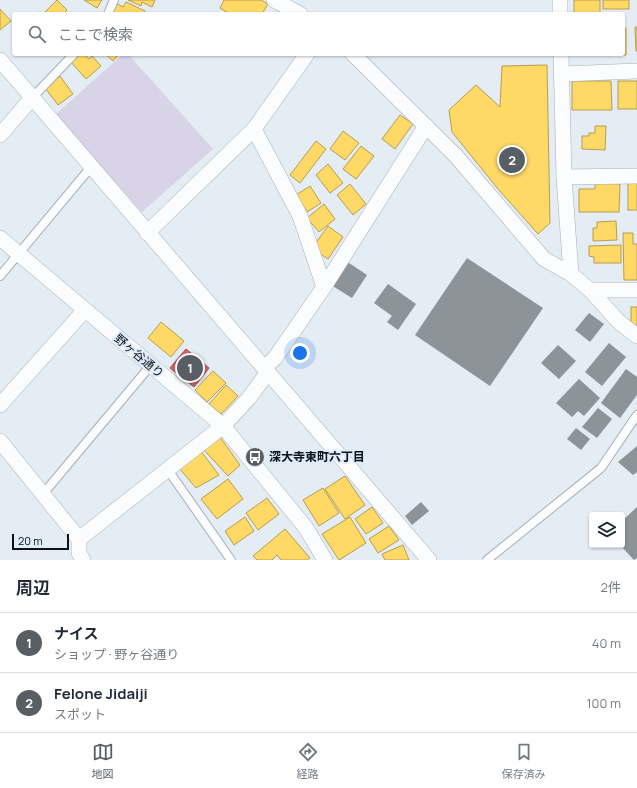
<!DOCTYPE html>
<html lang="ja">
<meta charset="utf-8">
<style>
:root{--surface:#fff;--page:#f2f2f3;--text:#1f2937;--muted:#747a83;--line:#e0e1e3;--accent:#585e64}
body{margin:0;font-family:Manrope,"Noto Sans JP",sans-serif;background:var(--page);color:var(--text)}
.controls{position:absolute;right:12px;bottom:12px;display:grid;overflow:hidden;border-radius:4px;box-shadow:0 1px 3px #0004}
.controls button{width:36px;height:36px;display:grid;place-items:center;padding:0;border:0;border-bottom:1px solid var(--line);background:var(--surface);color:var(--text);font:20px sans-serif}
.scale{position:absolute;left:12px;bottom:10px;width:57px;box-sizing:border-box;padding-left:4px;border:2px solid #0d1217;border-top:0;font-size:11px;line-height:14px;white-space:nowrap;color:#0d1217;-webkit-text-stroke:3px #ddebfb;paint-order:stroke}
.you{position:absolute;left:300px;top:353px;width:14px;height:14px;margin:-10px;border:3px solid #fff;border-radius:50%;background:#1a73e8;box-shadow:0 0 0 6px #1a73e833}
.badge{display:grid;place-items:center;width:26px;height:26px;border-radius:50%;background:var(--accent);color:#fff;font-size:13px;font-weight:700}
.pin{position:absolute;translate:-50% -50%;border:2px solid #fff;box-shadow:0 1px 4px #0006}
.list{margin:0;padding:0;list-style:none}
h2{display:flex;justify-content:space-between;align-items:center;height:52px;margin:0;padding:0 16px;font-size:17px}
h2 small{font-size:13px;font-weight:400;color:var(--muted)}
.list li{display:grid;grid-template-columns:26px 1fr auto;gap:12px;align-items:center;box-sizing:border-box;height:60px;padding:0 16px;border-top:1px solid var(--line)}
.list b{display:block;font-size:15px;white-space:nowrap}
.list p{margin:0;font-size:13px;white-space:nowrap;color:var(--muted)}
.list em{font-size:13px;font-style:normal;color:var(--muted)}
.icon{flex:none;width:22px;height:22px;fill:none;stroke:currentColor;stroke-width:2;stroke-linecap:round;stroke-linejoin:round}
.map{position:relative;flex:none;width:637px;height:560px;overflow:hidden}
.search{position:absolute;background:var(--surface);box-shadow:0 1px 3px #0004;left:12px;right:12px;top:12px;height:44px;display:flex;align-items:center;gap:10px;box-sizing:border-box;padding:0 14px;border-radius:4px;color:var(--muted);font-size:15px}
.sheet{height:172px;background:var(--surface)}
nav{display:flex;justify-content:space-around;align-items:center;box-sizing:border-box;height:56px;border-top:1px solid var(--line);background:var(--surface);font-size:11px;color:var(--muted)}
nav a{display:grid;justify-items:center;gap:2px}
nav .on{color:var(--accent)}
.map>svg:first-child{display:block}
.green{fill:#d9d3e7}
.homes{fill:#ffd966;stroke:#b69d4e}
.shops{fill:#e06666;stroke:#a14d4e}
.building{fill:#8d9499}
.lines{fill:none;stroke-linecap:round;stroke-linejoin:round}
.lane-casing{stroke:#a9afb5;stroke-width:10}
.street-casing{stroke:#a9afb5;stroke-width:16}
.lane{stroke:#fbfcfd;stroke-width:8}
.street{stroke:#fbfcfd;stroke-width:15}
.labels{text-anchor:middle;stroke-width:4;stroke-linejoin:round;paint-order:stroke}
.street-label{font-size:12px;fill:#0d1217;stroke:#ddebfb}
.poi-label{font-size:12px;font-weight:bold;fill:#0d1217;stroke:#ddebfb;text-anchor:start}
</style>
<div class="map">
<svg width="637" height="560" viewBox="0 0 637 560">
<rect width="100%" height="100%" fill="#e4ecf4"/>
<path class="green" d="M123 54H128L213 149 142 212 55 115Z"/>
<g class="homes">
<path d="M57 0 67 10 63 14H43Z"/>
<path d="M84 0H102L97 8Z"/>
<path d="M128 0H155L152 7 142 2 141 6Z"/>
<path d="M224 0H261L268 4 262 14H230L220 8Z"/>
<rect x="574" y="0" width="26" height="14"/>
<rect x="603" y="0" width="26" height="9"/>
<path d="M126 2 145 11 144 14H111L116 3 123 7Z"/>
<path d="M0 9 11 21 0 30Z"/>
<path d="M635 27H637V51H636Z"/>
<path d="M626 28V55H604V54H623V29Z"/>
<path d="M78 54H84L89 59 92 56 101 66 86 79 70 61Z"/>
<path d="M105 54H119L113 61Z"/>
<path d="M547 65 550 223 538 234 498 189 452 132 449 110 476 85 500 107 502 66Z"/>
<path d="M60 76 73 94 58 105 45 88Z"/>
<path d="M572 81H611L612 110H572Z"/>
<rect x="618" y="81" width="19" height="28"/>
<path d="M400 115 413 124 395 149 382 139Z"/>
<path d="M595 126H606L605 150 582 149V136H589V133H595Z"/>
<path d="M343 131 359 143 345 160 330 149Z"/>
<path d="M316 141 326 149 300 183 290 175Z"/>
<path d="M361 146 374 156 356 179 343 169Z"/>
<path d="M328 164 343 183 330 193 316 175Z"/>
<rect x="628" y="182" width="9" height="28"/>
<path d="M595 183 620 184 619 212H579V189H595Z"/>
<path d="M350 184 366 204 353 215 337 195Z"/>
<path d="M310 186 321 203 307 212 296 195Z"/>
<path d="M324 204 335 219 319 232 307 218Z"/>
<path d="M616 221 617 240 593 241V228H597V222Z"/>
<path d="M328 226 343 237 328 259 312 248Z"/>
<path d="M623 233H633V244H637V280H624Z"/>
<path d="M621 245V263H594V257L589 256V246Z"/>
<rect x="631" y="307" width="6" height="19"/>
<path d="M161 322 184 341 171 357 148 338Z"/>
<path d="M213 371 226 383 207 402 195 390Z"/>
<path d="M226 385 238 396 221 414 209 404Z"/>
<path d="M220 437 240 465 228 476 203 449Z"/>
<path d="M200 450 219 475 196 488 179 468Z"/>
<path d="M345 476 365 505 345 519 325 489Z"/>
<path d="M228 479 243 499 217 519 201 499Z"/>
<path d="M323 488 339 513 319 526 303 500Z"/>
<path d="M267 498 279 514 258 530 246 513Z"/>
<path d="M372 507 383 523 366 534 355 519Z"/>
<path d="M245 517 254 531 234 545 225 531Z"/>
<path d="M350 517 366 543 339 560 322 534Z"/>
<path d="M389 526 399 540 378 553 369 539Z"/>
<path d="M285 529 310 558 306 560H281L277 555 272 560H257L253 556Z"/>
<path d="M403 545 409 560H385L382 554Z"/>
</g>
<path class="shops" d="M186 349 209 368 194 387 170 368Z"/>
<g class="building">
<path d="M467 258 543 308 490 386 415 335Z"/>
<path d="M346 261 367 275 352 298 331 285Z"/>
<path d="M388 284 416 304 398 330 387 322 392 316 374 303Z"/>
<path d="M589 313 604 324 590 342 575 330Z"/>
<path d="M609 343 626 357 602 386 585 372Z"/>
<path d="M558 345 576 361 559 379 541 363Z"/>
<path d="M626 369 637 377V395L620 418 601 403Z"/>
<path d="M579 379 600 398 584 416 578 411 572 417 556 403Z"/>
<path d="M598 408 612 419 597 438 582 427Z"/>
<path d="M576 428 590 439 581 450 567 439Z"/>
<path d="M637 446V472L633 475 618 462Z"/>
<path d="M421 502 429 511 412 525 405 516Z"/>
<path d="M637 507V558L634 560 620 545H622V521Z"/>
</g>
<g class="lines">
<g class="lane-casing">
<g id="lane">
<path d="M108 14 114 0"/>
<path d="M32 98 74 54"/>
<path d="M0 276 91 167"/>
<path d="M168 470 231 560"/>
<path d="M43 494 151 365"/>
<path d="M487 560 601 468 637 415"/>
</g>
</g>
<g class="street-casing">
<g id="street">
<path d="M274 0 300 14"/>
<path d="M560 0V14"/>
<path d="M353 54 456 156 544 259 571 274 590 290 619 322 637 336"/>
<path d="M561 54 564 177 571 274"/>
<path d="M0 60 429 560"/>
<path d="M562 74 637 71"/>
<path d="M254 129 300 216 324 287"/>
<path d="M0 135 32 98"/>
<path d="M564 177 637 176"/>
<path d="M147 233 254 129 307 54"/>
<path d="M0 238 223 426 306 528 325 560"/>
<path d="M590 290H637"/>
<path d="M264 368 275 358 324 287 426 126"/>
<path d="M0 405 84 311"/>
<path d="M0 441 79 539V553L83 560"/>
<path d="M79 539 223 426 249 398 268 372"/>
</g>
</g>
<use href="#lane" class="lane"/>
<use href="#street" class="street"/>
</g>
<defs>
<g id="bus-disc" transform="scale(1)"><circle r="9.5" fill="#585e64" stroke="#ddebfb"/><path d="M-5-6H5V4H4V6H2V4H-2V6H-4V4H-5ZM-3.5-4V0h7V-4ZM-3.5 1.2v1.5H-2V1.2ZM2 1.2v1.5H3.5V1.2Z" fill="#fff"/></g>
</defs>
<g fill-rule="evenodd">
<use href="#bus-disc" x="255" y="457"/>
</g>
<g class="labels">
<g class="street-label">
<text transform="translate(139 356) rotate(40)" y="4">野ヶ谷通り</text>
</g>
<g class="poi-label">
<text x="269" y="461">深大寺東町六丁目</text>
</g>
</g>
</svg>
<div class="controls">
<button><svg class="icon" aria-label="layers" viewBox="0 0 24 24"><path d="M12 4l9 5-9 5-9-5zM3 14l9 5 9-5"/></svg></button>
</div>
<div class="scale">20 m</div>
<div class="you"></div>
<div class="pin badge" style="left:190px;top:368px">1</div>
<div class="pin badge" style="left:512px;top:160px">2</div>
<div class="search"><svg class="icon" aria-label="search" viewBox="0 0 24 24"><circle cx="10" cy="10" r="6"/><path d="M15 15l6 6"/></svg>ここで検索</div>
</div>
<section class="sheet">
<h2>周辺<small>2件</small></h2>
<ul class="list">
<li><span class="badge">1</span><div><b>ナイス</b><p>ショップ · 野ヶ谷通り</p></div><em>40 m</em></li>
<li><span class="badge">2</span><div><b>Felone Jidaiji</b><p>スポット</p></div><em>100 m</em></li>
</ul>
</section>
<nav>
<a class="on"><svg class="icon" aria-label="map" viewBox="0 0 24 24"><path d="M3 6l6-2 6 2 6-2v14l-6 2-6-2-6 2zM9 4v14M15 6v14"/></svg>地図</a>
<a><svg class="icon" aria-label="directions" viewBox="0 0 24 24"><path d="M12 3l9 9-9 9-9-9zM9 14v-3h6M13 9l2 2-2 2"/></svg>経路</a>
<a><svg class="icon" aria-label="saved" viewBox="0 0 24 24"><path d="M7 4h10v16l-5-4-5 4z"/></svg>保存済み</a>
</nav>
